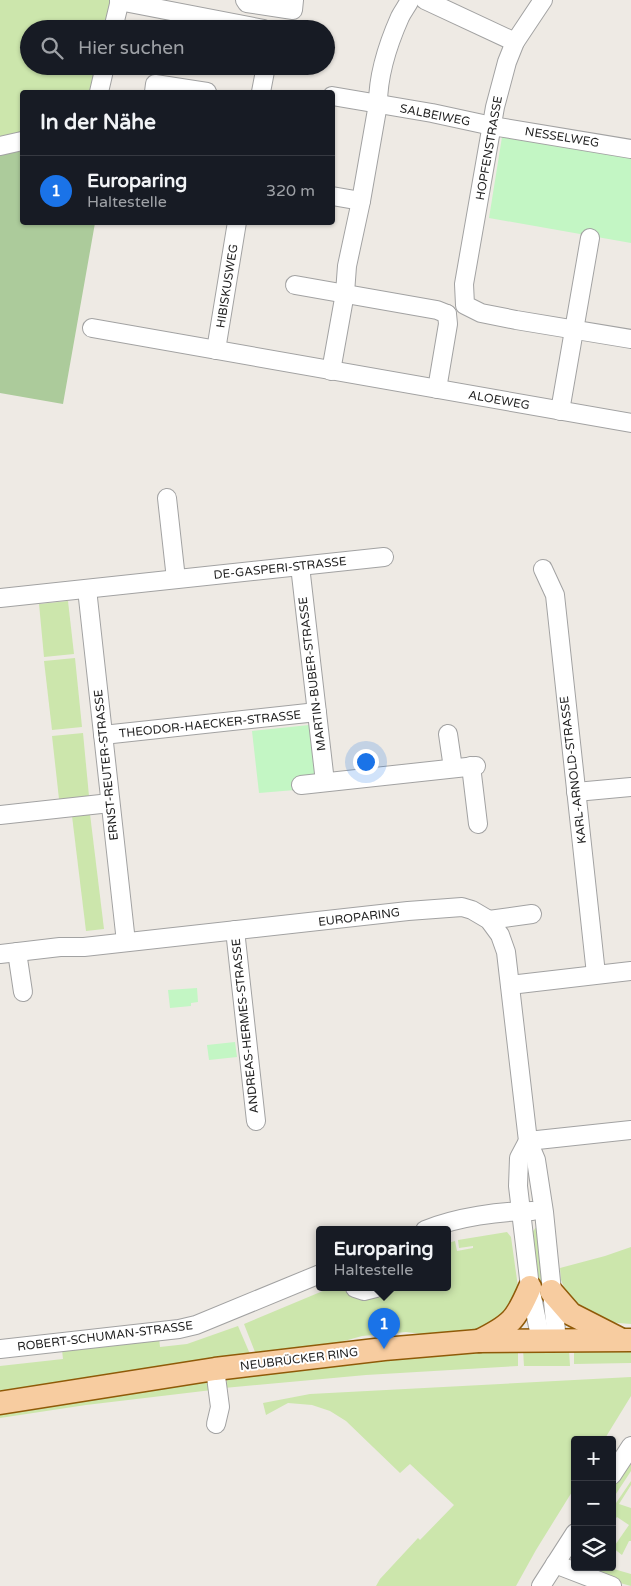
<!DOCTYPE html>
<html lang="de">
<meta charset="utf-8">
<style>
:root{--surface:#171b24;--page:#242831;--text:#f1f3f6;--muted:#9ea1a6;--line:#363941;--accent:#1a73e8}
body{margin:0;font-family:"Varela Round",sans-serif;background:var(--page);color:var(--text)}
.controls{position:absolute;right:15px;bottom:15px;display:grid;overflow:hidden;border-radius:5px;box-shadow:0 1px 4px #0004}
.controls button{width:45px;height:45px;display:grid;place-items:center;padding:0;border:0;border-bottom:1px solid var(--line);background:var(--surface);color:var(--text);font:25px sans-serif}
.you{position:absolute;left:365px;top:761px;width:18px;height:18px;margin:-12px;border:4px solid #fff;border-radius:50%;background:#1a73e8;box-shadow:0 0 0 8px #1a73e833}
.badge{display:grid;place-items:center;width:32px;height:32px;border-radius:50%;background:var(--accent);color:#fff;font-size:16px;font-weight:700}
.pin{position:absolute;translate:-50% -41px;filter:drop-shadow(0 1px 2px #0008)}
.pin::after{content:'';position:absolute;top:26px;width:18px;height:15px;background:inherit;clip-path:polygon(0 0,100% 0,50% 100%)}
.popup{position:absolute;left:316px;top:1226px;width:135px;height:65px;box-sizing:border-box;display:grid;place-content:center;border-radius:5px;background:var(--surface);filter:drop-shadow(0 1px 4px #0005);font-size:16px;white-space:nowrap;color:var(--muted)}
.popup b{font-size:19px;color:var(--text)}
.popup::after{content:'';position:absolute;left:50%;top:100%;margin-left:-10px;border:10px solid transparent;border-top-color:var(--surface)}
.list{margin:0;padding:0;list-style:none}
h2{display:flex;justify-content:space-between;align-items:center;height:65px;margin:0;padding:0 20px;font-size:21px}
h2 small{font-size:16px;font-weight:400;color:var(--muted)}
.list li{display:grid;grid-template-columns:32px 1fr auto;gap:15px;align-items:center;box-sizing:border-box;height:70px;padding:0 20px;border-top:1px solid var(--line)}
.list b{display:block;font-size:19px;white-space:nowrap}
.list p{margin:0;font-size:16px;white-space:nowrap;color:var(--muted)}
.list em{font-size:16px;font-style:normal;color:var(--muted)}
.icon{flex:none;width:28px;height:28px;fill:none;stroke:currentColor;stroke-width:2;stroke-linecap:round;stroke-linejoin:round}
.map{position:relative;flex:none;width:631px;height:1586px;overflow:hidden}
.search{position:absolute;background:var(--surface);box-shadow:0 1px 4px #0004;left:20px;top:20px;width:315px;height:55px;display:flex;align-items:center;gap:12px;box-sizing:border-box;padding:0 18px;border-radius:28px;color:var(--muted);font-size:19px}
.panel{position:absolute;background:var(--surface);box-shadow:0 1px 4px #0004;left:20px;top:90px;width:315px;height:135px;border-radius:5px}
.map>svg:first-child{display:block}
.grass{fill:#cce6ac}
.forest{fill:#accb9b}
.park{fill:#c3f6c4}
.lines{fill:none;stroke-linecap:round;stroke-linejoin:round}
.minor-casing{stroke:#a2a2a2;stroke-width:20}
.major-casing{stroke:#8f5a08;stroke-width:25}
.minor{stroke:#fff;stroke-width:18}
.major{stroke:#f7cca0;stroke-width:22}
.labels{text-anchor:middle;stroke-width:4;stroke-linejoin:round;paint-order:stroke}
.street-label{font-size:12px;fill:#1e1e1e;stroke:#fff}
</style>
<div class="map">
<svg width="631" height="1586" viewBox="0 0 631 1586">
<rect width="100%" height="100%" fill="#eeeae4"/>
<g class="grass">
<path d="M0 0H111L108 16V29H29V66H99L93 92H22V134L0 139Z"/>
<path d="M68 601 74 654 44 657 39 604Z"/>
<path d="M75 658 82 727 52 730 44 661Z"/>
<path d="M83 733 89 796 59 799 52 736Z"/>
<path d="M90 814 104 929 86 931 72 816Z"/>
<path d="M537 1226 538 1227 549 1322H539L531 1234Z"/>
<path d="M507 1232 511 1237 518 1287 514 1303 505 1317 479 1332 430 1335 406 1332 362 1336 337 1343 255 1352 244 1324 330 1288H348L366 1296 394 1288H448V1243L455 1241 457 1251 473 1248V1246L459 1248 458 1240Z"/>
<path d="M631 1247V1324L606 1322 576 1305 566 1292 561 1280 560 1268 605 1256Z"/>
<path d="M238 1326 250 1354 0 1394V1366L63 1359 62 1350 159 1337 160 1347 187 1344Z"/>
<path d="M523 1349 569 1350 570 1366H524Z"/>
<path d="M518 1350V1366L366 1375 224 1388 230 1373 369 1356Z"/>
<path d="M574 1350 631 1351V1363L574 1364Z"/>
<path d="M208 1374 212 1390 86 1405 0 1418V1406Z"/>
<path d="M631 1377V1396L604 1440H575V1487L536 1550 516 1586H376L380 1579 418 1538 420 1540 454 1505 410 1464 400 1473 346 1421 330 1411 312 1405 288 1403 266 1415 263 1403 310 1394Z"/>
<path d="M631 1455V1471L612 1500V1484Z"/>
<path d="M631 1481V1485L619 1504 631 1508V1541H629L622 1555 613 1548 629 1525 617 1517 612 1523V1509Z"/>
<path d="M587 1567H607L631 1574V1586L613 1581Z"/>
</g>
<path class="forest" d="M22 148V222L95 223 63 404 0 393V153Z"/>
<g class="park">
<path d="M502 137 631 154V243L489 218Z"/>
<path d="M309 725 313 730C314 739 320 768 314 775 309 779 300 779 294 779L295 790 259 793 252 731Z"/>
<path d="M197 988 198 1002 191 1003V1006L170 1008 168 990Z"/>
<path d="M235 1042 237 1057 209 1060 207 1045Z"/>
</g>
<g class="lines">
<g class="minor-casing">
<g id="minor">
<path d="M245 0 247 3 293 10 294 0"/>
<path d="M425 0 515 42"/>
<path d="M543 0 515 42 507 62 495 107 464 284 465 305 481 313 516 320 631 339"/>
<path d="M119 1 264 29"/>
<path d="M113 29 120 0"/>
<path d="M99 92 105 66"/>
<path d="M154 92 155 84 207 92"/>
<path d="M261 92 266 66"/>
<path d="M332 96 432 113 492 126 631 149"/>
<path d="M0 146 22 141"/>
<path d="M332 196 361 201"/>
<path d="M295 285 437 310 447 314"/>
<path d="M92 328 631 423"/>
<path d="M216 350 237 222"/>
<path d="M331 371 345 293 347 266 361 201 378 104C378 75 388 44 400 17 403 11 407 6 410 0"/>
<path d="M437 389 448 324 447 314"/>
<path d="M560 411 590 238"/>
<path d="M167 498 176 579"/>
<path d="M300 566 325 782"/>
<path d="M543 569 555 595 596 974"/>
<path d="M87 589 126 942"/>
<path d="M0 598 384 557"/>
<path d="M448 734 453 768"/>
<path d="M103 735 317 712"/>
<path d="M471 766 478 824"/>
<path d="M301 785 476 766"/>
<path d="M576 792 631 787"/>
<path d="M0 815 110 803"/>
<path d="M489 920 532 914"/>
<path d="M235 930 256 1121"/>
<path d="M17 952 23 992"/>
<path d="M0 954 60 947H84L408 911 462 907 472 910 489 920 500 935 506 952 528 1141 536 1160 544 1212 557 1341"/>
<path d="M510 985 631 971"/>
<path d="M528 1141 519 1158 518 1186 530 1287 541 1341"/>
<path d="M528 1141 631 1130"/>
<path d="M425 1230C457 1217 500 1211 533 1211"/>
<path d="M355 1288 364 1291 376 1288"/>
<path d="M0 1349 179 1329 196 1325 320 1274"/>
<path d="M215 1369 220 1407 216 1424"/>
<path d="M612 1475 631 1446"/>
<path d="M555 1564 612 1586"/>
<path d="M541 1586 575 1533"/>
</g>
</g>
<g class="major-casing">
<g id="major">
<path d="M551 1291 571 1314 618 1338"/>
<path d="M479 1341C511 1325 516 1320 530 1287"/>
<path d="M0 1403 215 1369 384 1349 478 1341 631 1340"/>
</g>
</g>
<use href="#minor" class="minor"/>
<use href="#major" class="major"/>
</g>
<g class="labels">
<g class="street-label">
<text transform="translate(435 115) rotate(11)" y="4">SALBEIWEG</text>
<text transform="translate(562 137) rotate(9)" y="4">NESSELWEG</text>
<text transform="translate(489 148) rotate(-80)" y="4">HOPFENSTRASSE</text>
<text transform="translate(227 286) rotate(-81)" y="4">HIBISKUSWEG</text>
<text transform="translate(499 400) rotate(10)" y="4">ALOEWEG</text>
<text transform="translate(280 568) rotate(-6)" y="4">DE-GASPERI-STRASSE</text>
<text transform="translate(312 674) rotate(-97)" y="4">MARTIN-BUBER-STRASSE</text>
<text transform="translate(210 724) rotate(-6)" y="4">THEODOR-HAECKER-STRASSE</text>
<text transform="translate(106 765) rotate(-96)" y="4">ERNST-REUTER-STRASSE</text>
<text transform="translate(573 770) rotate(-97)" y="4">KARL-ARNOLD-STRASSE</text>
<text transform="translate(359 917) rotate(-7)" y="4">EUROPARING</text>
<text transform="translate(245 1026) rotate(-96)" y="4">ANDREAS-HERMES-STRASSE</text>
<text transform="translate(105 1336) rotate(-7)" y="4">ROBERT-SCHUMAN-STRASSE</text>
<text transform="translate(299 1359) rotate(-7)" y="4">NEUBRÜCKER RING</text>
</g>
</g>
</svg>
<div class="controls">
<button>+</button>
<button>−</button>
<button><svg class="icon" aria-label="layers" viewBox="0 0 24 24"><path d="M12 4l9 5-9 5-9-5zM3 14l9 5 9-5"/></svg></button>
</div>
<div class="you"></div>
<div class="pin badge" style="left:384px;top:1349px">1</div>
<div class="popup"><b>Europaring</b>Haltestelle</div>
<div class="search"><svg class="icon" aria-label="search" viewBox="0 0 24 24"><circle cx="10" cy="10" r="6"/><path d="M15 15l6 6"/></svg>Hier suchen</div>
<section class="panel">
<h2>In der Nähe<small></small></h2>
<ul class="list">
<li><span class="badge">1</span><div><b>Europaring</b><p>Haltestelle</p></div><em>320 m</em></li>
</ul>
</section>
</div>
